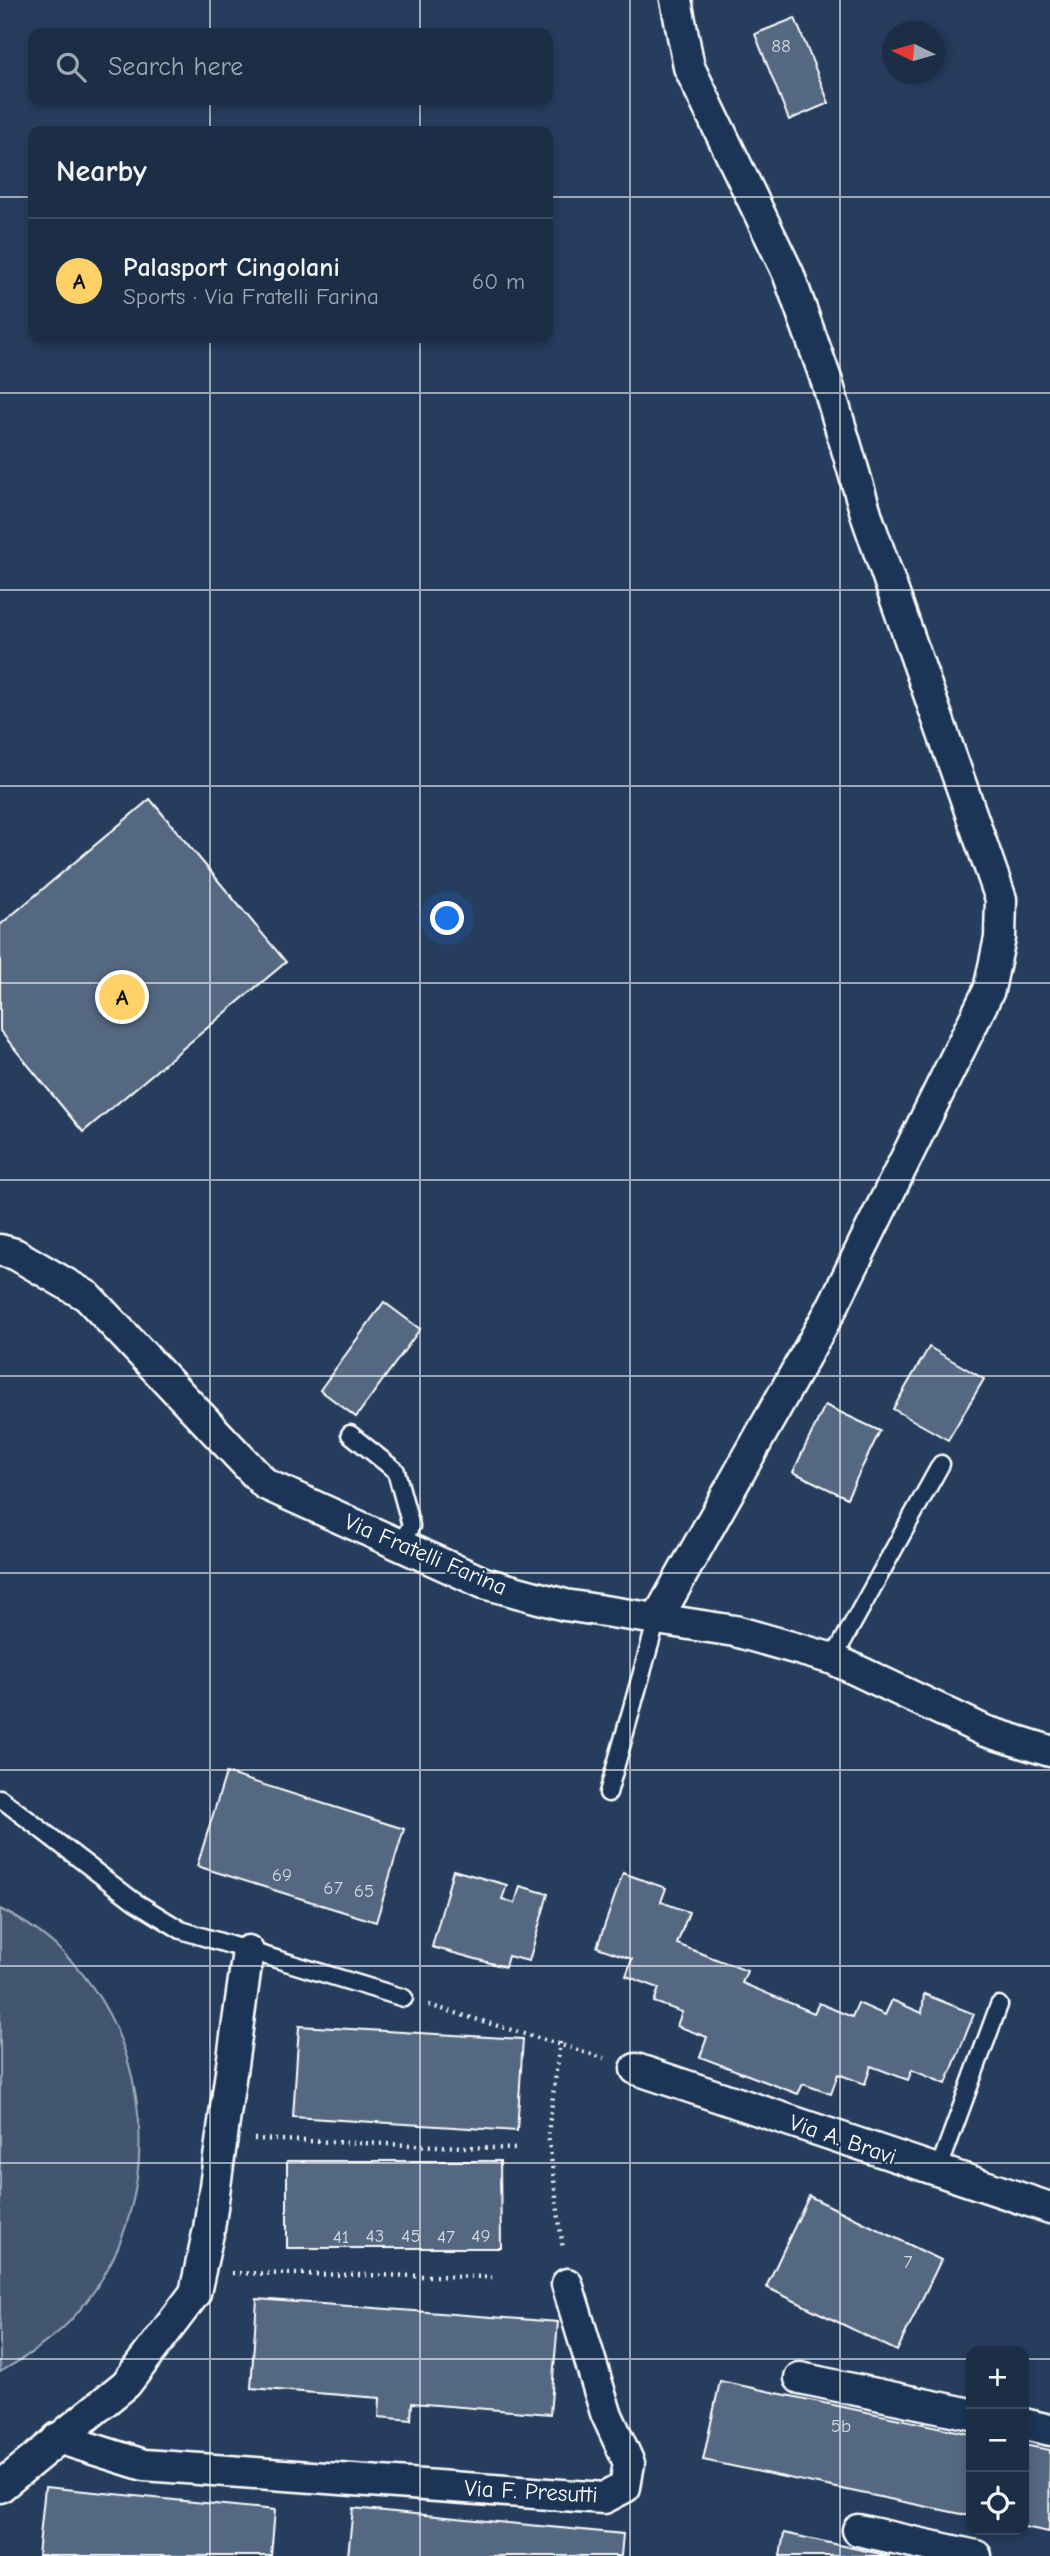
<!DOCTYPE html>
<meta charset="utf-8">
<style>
:root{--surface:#1c2e46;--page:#25364d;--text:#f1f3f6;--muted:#a0a8b3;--line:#3a4a5f;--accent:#ffd166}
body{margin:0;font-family:"Comic Neue",sans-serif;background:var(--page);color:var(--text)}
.controls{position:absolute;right:21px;bottom:21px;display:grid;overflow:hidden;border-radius:14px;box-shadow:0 4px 10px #0003}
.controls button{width:63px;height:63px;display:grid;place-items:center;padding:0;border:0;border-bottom:2px solid var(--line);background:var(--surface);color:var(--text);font:35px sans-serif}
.compass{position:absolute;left:882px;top:21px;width:63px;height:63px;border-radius:50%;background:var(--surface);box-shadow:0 4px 10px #0003;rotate:275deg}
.you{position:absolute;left:448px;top:919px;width:24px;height:24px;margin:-18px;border:5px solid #fff;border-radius:50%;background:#1a73e8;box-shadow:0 0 0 10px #1a73e833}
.badge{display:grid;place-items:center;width:46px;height:46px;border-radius:50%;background:var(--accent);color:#111;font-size:23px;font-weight:700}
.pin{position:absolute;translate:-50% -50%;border:4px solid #fff;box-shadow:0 2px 7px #0006}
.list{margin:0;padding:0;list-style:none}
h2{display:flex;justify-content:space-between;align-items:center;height:91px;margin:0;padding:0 28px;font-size:30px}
h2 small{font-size:23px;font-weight:400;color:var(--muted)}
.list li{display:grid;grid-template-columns:46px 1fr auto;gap:21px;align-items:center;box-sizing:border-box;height:126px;padding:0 28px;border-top:2px solid var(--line)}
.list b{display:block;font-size:26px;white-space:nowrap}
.list p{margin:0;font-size:23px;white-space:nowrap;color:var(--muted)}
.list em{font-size:23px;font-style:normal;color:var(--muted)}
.icon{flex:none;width:38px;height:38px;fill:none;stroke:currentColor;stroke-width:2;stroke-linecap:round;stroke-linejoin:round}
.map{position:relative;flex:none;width:1050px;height:2556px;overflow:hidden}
.search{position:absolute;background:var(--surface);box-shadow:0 4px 10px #0003;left:28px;top:28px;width:525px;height:77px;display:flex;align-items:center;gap:18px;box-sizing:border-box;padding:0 24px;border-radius:14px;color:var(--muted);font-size:26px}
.panel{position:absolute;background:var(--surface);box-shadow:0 4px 10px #0003;left:28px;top:126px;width:525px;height:217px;border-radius:14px}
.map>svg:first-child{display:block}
.green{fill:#425672;stroke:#a0aab8;stroke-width:2}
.building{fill:#556781;stroke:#fff;stroke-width:2}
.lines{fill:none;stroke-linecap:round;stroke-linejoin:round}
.service-casing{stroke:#fff;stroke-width:21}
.minor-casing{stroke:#fff;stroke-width:35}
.path{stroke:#fff;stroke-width:4.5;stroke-dasharray:2 5;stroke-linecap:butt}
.service{stroke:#1d3557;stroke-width:16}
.minor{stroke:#1d3557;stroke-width:30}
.grid{fill:none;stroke:#fff;stroke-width:2;stroke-opacity:0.55}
.labels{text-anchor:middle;stroke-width:5;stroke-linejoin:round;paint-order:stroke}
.number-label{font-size:19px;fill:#d4d9e0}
.street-label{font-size:23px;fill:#fff;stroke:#1d3557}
</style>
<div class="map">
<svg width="1050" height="2556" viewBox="0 0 1050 2556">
<rect width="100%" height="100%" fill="#263d5e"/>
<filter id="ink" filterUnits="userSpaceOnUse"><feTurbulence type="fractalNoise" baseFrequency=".0143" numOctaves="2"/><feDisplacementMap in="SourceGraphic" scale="14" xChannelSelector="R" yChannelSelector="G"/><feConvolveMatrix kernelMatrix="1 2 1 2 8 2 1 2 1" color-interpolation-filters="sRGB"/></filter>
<g filter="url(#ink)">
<path class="green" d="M0 1909C155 1982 185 2200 69 2322 49 2342 25 2358 0 2372Z"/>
<g class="building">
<path d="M795 18 829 103 789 120 755 34Z"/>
<path d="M150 799 286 962 83 1132 0 1031V925Z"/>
<path d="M384 1302 420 1329 356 1417 320 1390Z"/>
<path d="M929 1347 984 1379 948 1440 893 1409Z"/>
<path d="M825 1405 880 1431 847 1498 793 1472Z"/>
<path d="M226 1773 404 1829 376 1922 197 1866Z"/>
<path d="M453 1870 507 1885 502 1899 515 1903 520 1886 548 1894 529 1961 508 1956 505 1967 432 1947Z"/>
<path d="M623 1873 666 1888 661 1902 689 1912 677 1944 747 1971 742 1983 814 2013 819 2003 852 2017 858 2003 885 2015 892 2000 922 2013 924 1994 974 2014 946 2084 912 2070 908 2080 871 2066 865 2084 838 2074 831 2094 803 2084 798 2094 700 2057 707 2037 677 2026 682 2012 654 2002 659 1988 626 1976 632 1959 597 1947Z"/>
<path d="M299 2026 523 2039 517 2131 293 2117Z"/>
<path d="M287 2161H500L501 2248H287Z"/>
<path d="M809 2196 941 2260 897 2351 766 2287Z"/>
<path d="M257 2299 558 2322 550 2414 412 2403 411 2420 379 2417 380 2398 251 2388Z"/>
<path d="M720 2381 971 2434V2516L703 2460Z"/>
<path d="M1024 2445 1050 2450 1049 2532 1024 2527Z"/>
<path d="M45 2487 275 2510 271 2556H38Z"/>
<path d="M353 2508 623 2534 621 2556H348Z"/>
<path d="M784 2533 890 2556H780Z"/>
</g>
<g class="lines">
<g class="service-casing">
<g id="service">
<path d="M350 1434 396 1471 411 1526 399 1545"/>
<path d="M833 1659 941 1464"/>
<path d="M608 1793 657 1619"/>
<path d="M0 1798 134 1901 181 1930 404 1998"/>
<path d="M938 2171 999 2005"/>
</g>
</g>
<g class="minor-casing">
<g id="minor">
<path d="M0 1250 15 1254 87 1296 265 1484 484 1583 565 1605 735 1631 833 1659 985 1731 1050 1751"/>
<path d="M657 1619 832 1308 989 990 1000 938 1001 899 868 520 827 382 788 273 689 67 676 0"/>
<path d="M636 2069 1050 2208"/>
<path d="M800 2378 971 2414"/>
<path d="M1024 2424 1050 2430"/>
<path d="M58 2438 144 2465 604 2498 625 2487 629 2463 606 2413 567 2284"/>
<path d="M0 2487 126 2384 195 2293 209 2229 248 1951"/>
<path d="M858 2530 976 2556"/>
</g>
</g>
<g class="path">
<path d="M429 2005 604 2058"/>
<path d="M560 2042 548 2134 563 2250"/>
<path d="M254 2139 517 2149"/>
<path d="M232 2273 492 2277"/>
</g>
<use href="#service" class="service"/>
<use href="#minor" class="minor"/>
</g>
</g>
<path class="grid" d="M210 0V33M420 0V33M630 0V2556M840 0V2556M210 100V131M420 100V131M0 197H33M548 197H1050M210 338V2556M420 338V2556M0 393H1050M0 590H1050M0 786H1050M0 983H1050M0 1180H1050M0 1376H1050M0 1573H1050M0 1770H1050M0 1966H1050M0 2163H1050M0 2359H971M1024 2359H1050"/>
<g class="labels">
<g class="number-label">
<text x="781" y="52">88</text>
<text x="282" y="1881">69</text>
<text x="333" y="1894">67</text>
<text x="364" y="1897">65</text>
<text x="375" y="2242">43</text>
<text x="411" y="2242">45</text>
<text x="481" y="2242">49</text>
<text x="341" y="2243">41</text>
<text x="446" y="2243">47</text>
<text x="908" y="2268">7</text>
<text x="841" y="2432">5b</text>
</g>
<g class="street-label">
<text transform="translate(426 1554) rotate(23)" y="8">Via Fratelli Farina</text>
<text transform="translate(843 2139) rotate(19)" y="8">Via A. Bravi</text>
<text transform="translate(531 2491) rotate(3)" y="8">Via F. Presutti</text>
</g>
</g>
</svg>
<div class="controls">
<button>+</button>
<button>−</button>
<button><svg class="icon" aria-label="locate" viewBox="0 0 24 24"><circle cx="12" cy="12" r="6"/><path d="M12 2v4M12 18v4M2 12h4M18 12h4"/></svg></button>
</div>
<svg class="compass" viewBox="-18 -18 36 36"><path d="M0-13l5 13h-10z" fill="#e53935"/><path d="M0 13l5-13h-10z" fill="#a0a8b3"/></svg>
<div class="you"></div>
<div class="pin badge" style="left:122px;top:997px">A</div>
<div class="search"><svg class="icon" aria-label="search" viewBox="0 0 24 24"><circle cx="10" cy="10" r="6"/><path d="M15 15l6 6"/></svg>Search here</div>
<section class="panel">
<h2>Nearby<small></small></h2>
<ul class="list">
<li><span class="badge">A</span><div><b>Palasport Cingolani</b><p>Sports · Via Fratelli Farina</p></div><em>60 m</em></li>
</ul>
</section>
</div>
